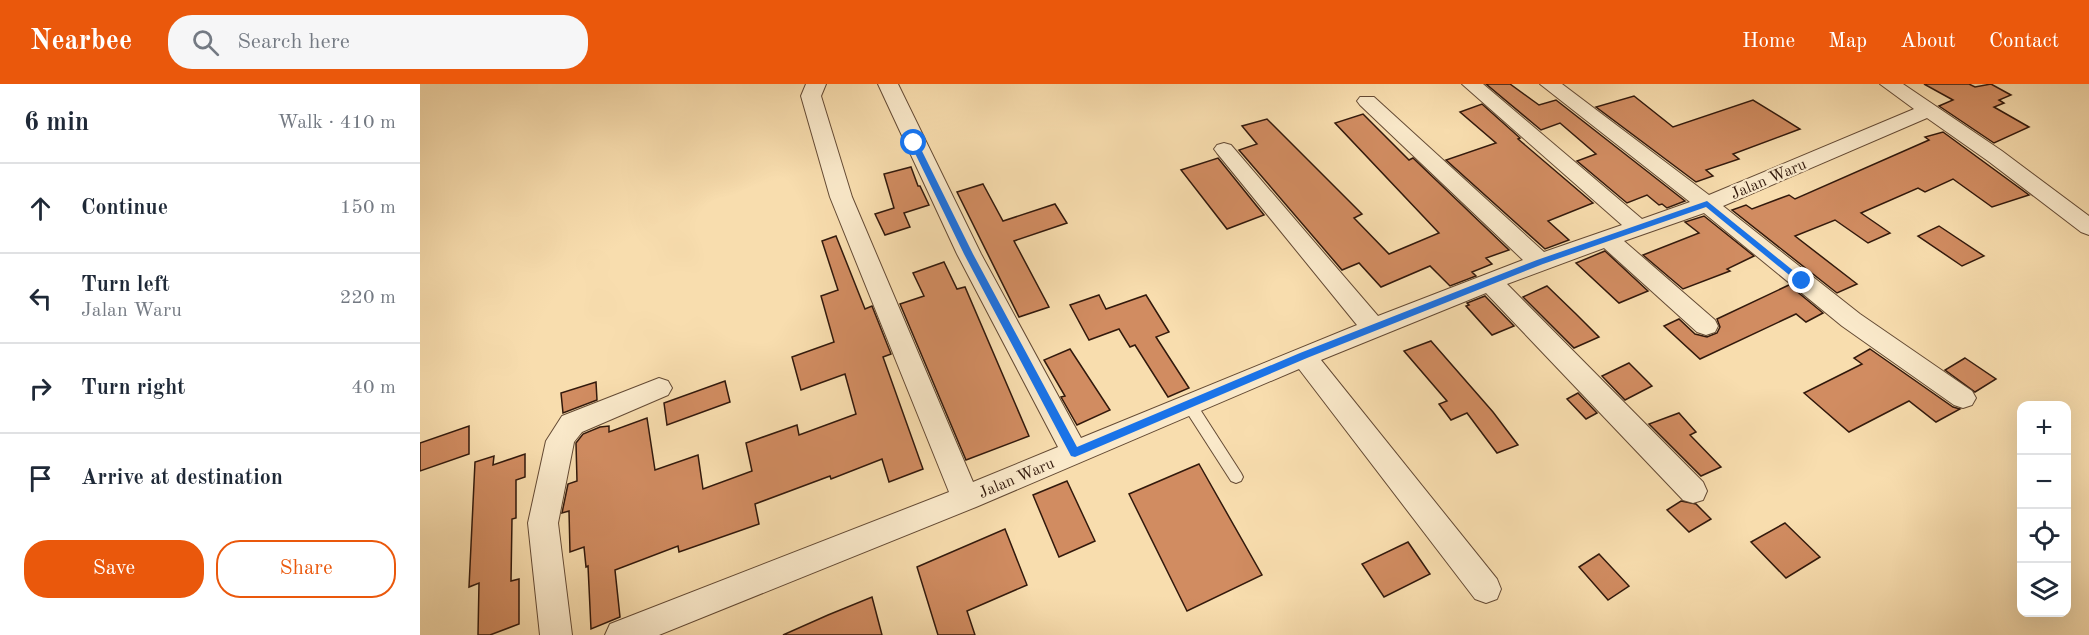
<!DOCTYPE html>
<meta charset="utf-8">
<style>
:root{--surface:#fff;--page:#f6f6f7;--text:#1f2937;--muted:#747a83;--line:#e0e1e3;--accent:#ea580c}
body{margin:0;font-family:"Old Standard TT",serif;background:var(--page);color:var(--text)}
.controls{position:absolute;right:18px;bottom:18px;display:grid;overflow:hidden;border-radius:12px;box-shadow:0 6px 24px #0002}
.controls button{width:54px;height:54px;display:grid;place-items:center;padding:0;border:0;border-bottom:2px solid var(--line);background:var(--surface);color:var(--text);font:30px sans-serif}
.stop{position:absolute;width:18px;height:18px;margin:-14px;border:4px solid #1a73e8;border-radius:50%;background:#fff}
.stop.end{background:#1a73e8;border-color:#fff;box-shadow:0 2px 6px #0008}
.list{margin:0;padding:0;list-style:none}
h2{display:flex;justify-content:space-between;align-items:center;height:78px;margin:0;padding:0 24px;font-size:26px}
h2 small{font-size:20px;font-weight:400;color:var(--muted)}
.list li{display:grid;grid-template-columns:39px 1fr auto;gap:18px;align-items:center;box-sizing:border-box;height:90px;padding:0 24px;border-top:2px solid var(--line)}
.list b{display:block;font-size:22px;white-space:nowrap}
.list p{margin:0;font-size:20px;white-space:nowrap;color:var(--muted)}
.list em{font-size:20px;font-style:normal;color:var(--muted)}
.actions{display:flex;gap:12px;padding:18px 24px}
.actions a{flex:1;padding:14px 0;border:2px solid var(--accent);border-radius:24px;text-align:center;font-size:21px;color:var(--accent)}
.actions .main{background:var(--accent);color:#fff}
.icon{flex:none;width:33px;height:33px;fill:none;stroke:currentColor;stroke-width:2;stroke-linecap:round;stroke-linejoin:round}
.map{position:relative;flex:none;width:1669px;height:551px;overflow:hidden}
header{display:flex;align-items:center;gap:36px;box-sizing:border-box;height:84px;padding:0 30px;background:var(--accent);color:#fff}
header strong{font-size:28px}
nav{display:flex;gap:33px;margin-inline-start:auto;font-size:21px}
.search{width:420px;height:54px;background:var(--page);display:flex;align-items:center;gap:15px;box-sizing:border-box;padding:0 21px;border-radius:24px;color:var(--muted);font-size:22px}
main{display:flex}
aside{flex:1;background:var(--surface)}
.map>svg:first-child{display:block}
.building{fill:#d18c61;stroke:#32190c;stroke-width:1.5}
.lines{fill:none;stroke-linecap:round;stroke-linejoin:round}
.service-casing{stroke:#644a34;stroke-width:2}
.minor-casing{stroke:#644a34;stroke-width:2}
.service{fill:#fae9ca;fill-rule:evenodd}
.minor{fill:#fae9ca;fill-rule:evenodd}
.route{fill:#1a73e8}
.labels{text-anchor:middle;stroke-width:4.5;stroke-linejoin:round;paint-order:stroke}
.street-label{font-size:16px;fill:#32190c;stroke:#fae9ca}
</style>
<header>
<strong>Nearbee</strong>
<div class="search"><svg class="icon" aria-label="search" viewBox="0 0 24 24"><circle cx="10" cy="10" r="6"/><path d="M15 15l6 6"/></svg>Search here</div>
<nav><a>Home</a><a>Map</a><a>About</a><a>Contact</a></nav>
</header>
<main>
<aside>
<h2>6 min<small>Walk · 410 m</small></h2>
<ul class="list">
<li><svg class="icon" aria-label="ahead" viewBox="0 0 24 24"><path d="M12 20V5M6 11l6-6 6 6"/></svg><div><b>Continue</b></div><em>150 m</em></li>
<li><svg class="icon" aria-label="left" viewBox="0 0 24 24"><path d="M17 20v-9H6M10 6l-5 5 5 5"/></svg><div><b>Turn left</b><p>Jalan Waru</p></div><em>220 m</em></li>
<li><svg class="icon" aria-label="right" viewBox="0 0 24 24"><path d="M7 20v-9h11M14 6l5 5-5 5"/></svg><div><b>Turn right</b></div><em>40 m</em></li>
<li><svg class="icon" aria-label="arrive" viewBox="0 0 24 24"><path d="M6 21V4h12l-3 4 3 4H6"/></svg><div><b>Arrive at destination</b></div></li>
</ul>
<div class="actions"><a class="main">Save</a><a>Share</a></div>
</aside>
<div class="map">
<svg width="1669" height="551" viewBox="0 0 1669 551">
<rect width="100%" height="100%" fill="#f8ddae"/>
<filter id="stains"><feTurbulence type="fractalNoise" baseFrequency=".00333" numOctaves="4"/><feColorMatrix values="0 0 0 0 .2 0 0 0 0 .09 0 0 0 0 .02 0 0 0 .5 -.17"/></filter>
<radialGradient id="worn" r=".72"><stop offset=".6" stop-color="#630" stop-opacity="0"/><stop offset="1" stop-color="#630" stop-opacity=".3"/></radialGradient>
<g class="building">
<path d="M1066 0H1090L1119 21 1136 16 1265 117 1247 124 1242 120 1239 121 1227 111 1207 119 1157 77 1176 70 1140 39 1121 46Z"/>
<path d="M1504 0H1549L1555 3 1571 0 1591 11 1579 16 1584 19 1574 23 1609 43 1574 59 1519 22 1533 16Z"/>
<path d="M1214 12 1253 43 1333 16 1380 45 1313 70 1319 75 1286 86 1293 92 1276 98 1176 23Z"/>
<path d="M1062 20 1100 54 1098 55 1173 119 1128 137 1149 156 1125 165 1026 76 1076 59 1040 28Z"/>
<path d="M943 30 989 76 993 74 1089 166 1066 174 1072 180 1052 188 1056 192 1030 202 1010 182 961 203 939 179 922 186 819 66 837 60 822 42 847 35 942 130 934 134 969 170 1019 149 915 39Z"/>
<path d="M1523 48 1609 111 1572 123 1533 95 1505 108 1498 104 1441 129 1470 149 1448 159 1415 136 1375 152 1437 200 1417 209 1312 126 1326 121 1332 125 1369 111 1375 115 1509 56 1505 53Z"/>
<path d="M798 74 844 131 807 145 761 86Z"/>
<path d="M491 83 498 102H500L509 121 484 129 490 143 465 151 455 130 474 124 464 90Z"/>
<path d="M563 100 583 137 635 120 647 139 594 157 629 223 599 233 537 108Z"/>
<path d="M1284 132 1334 172 1307 185 1310 187 1263 205 1223 171 1279 149 1265 138Z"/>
<path d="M1519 142 1564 172 1542 182 1498 152Z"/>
<path d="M416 152 445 225 452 222 471 270 463 273 503 385 469 398 462 375 411 395 410 392 335 420 339 440 259 468 258 462 195 486 200 533 171 545 168 482 166 483 164 463 150 468 149 427 142 429 148 400 157 397 156 359 163 350 180 343 189 342V348L227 334 235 386 278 371 283 405 332 387 326 359 377 341 379 351 436 330 425 290 381 306 372 273 414 258 401 212 418 206 402 157Z"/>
<path d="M1185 167 1228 207 1199 219 1156 179Z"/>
<path d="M524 178 537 205 545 203 609 352 546 376 480 220 504 212 493 189Z"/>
<path d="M1369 201 1403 229 1386 238 1376 230 1280 275 1244 242 1259 235 1275 250 1287 253 1297 249 1300 243 1297 235Z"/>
<path d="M1127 202 1156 230 1179 253 1154 264 1103 213Z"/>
<path d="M679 211 686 225 726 211 749 248 736 253 769 304 748 313 715 261 710 263 699 245 669 256 650 221Z"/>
<path d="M1065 212 1094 242 1072 251 1046 222 1049 221 1047 219Z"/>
<path d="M1011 257 1073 328 1098 361 1077 369 1047 329 1031 336 1019 320 1027 317 984 267Z"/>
<path d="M650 265 690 326 657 341 641 313 645 312 624 276Z"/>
<path d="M1450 265 1533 323 1540 325 1516 338 1489 317 1429 348 1384 309 1442 280 1434 274Z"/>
<path d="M1545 274 1576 295 1555 308 1525 286Z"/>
<path d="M1209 279 1232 302 1205 316 1182 292Z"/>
<path d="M305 297 310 318 247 341 244 319Z"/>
<path d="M176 298 177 316 143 329 141 309Z"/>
<path d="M1158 309 1177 329 1166 335 1147 315Z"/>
<path d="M1259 329 1276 348 1270 351 1301 383 1281 392 1229 340Z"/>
<path d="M49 342V370L0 387V359Z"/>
<path d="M105 370V393L96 396V434L92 435 91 497 99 495V540L70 551H58L59 499 49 503 55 378 74 372 73 381Z"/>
<path d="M779 380 842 491 767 527 709 410Z"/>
<path d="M647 397 675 457 639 473 613 411Z"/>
<path d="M1261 417 1276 420 1291 435 1269 448 1247 426Z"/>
<path d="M1365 439 1400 473 1366 494 1331 458Z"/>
<path d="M585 445 607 501 547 527 555 551H518L497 483Z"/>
<path d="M988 458 1010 490 964 513 942 480Z"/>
<path d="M1179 470 1209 502 1188 516 1159 483Z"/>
<path d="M452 513 462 551H363L408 531Z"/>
</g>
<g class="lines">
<g class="service-casing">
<path id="service" d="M769 314 774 316 821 389 823 393 821 397 816 399 811 397 764 324 762 320 764 316Z"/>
</g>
<g class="minor-casing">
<g id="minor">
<path d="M386 0H406L401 12 432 113 553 398 638 363 537 170 458 0H478L561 170 661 354 937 241 797 69 794 65 797 61 804 59 811 61 958 232 1103 176 940 21 937 17 940 13H954L1124 168 1202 141 1042 0H1063L1222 135 1270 118 1120 0H1142L1289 111 1494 25 1460 0H1483L1582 67 1669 132V151L1661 148 1568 77 1507 34 1303 122 1440 230 1552 307 1556 314 1552 321 1543 324 1534 321 1422 242 1284 129 1204 157 1295 236 1298 242 1295 248 1286 251 1277 248 1184 164 1087 200 1283 398 1287 407 1283 416 1273 419 1263 416 1066 209 901 276 1077 495 1081 505 1077 515 1066 519 1055 515 879 285 556 423 239 551H185L190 540 529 408 410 113 381 12Z"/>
<path d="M239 294 248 297 252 304 248 311 162 348 154 358 138 439 152 551H120L108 439 126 357 142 332Z"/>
</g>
</g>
<use href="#service" class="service"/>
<use href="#minor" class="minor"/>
</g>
<path class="route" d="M494 56 498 59 553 170 657 363 880 269 1117 176 1287 117 1386 197 1385 199H1379L1286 123 1123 180 887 274 655 373 651 372 544 170 490 59Z"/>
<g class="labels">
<g class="street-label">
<text transform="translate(1348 94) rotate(-23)" y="6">Jalan Waru</text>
<text transform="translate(596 393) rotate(-23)" y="6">Jalan Waru</text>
</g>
</g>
<rect width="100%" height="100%" filter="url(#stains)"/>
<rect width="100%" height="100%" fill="url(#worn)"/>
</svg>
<div class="controls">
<button>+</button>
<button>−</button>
<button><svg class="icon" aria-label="locate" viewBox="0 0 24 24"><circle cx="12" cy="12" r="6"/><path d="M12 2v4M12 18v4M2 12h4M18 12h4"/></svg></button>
<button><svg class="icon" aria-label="layers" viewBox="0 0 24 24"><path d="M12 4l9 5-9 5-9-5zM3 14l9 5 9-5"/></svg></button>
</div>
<div class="stop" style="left:494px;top:59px"></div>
<div class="stop end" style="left:1382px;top:197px"></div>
</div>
</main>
